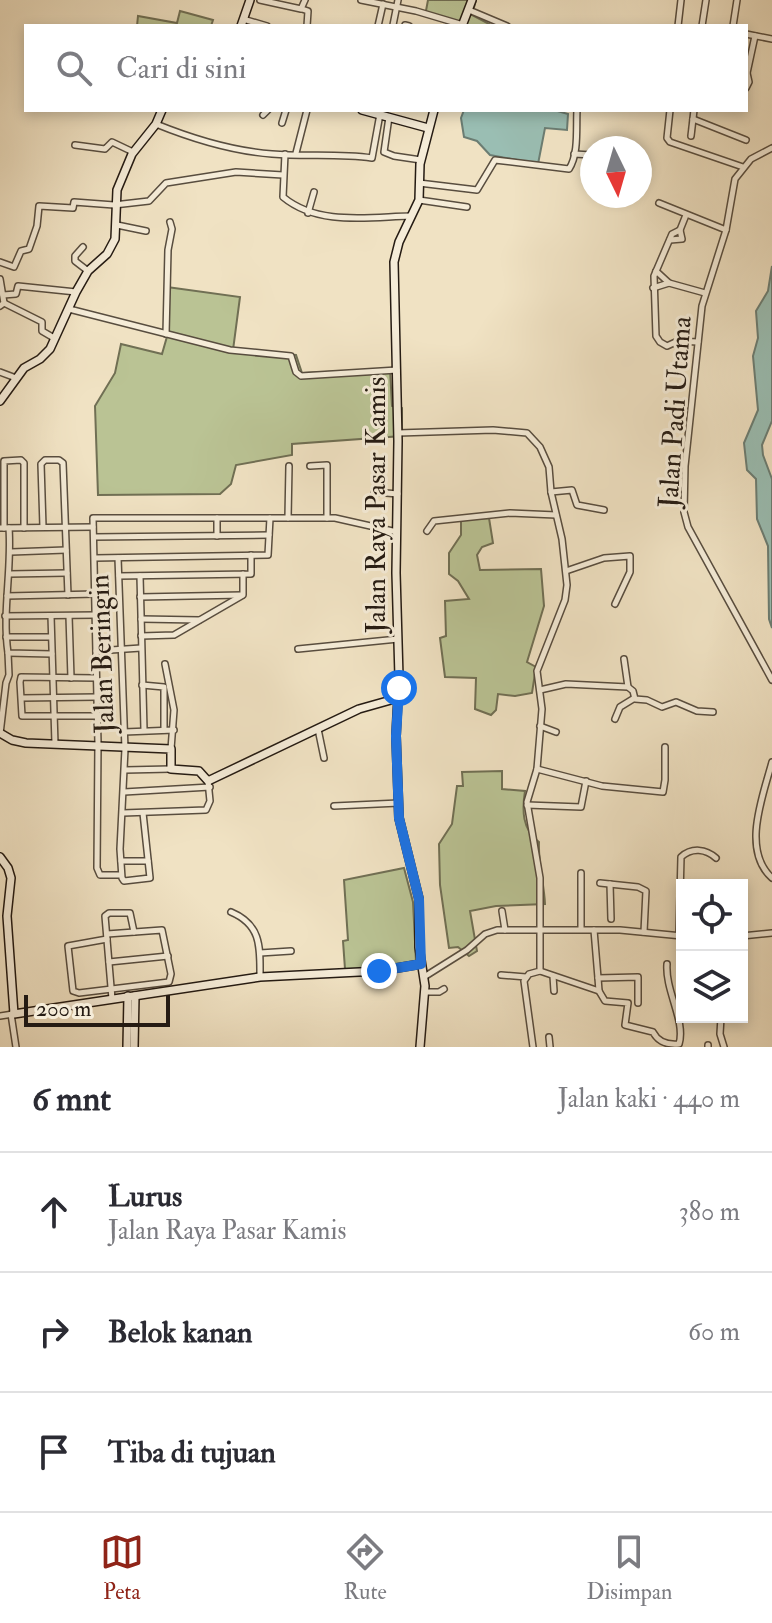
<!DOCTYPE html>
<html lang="id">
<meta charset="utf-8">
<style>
:root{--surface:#fff;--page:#f2f2f3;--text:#2b2b33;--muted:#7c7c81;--line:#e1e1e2;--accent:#8f2418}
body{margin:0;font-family:"IM FELL Double Pica",serif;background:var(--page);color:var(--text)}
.controls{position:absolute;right:24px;bottom:24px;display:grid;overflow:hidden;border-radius:0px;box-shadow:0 4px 12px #0003}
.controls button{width:72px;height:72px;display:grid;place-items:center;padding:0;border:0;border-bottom:2px solid var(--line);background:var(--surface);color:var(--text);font:40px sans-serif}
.compass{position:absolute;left:580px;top:136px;width:72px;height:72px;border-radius:50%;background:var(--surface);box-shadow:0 4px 12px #0003;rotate:175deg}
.scale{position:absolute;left:24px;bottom:20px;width:146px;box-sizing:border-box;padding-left:8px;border:4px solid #251b13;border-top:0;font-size:22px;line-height:28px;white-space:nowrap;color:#251b13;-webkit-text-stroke:6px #f5ecd8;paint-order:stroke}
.stop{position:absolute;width:24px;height:24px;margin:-18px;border:6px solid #1a73e8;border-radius:50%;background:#fff}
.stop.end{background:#1a73e8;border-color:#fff;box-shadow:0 2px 8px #0008}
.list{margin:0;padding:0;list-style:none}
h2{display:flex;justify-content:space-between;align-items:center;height:104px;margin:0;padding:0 32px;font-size:34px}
h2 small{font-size:26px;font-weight:400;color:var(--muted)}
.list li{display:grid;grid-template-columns:52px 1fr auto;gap:24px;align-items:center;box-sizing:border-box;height:120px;padding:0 32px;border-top:2px solid var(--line)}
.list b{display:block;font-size:30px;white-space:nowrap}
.list p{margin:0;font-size:26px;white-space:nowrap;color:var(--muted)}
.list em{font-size:26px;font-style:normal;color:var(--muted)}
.icon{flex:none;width:44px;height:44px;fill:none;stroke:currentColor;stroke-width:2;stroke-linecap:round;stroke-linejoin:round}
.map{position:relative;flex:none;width:772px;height:1047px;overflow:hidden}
.search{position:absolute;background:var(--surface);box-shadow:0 4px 12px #0003;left:24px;right:24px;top:24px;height:88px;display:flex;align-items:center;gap:20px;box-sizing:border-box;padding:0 28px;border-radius:0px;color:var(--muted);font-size:30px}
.sheet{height:464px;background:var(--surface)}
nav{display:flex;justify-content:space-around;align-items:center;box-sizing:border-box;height:112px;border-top:2px solid var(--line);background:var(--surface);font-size:22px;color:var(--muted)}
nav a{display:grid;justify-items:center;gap:4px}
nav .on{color:var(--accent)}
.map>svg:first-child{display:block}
.green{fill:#bac394;stroke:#706f54;stroke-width:2}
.water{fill:#9abeb3;stroke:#6b7d73;stroke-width:2}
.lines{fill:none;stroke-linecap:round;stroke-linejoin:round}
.street-casing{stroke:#584d3f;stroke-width:8}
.secondary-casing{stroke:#251b13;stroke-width:10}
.street{stroke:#f5ecd8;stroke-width:5}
.secondary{stroke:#f5ecd8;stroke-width:7}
.route{stroke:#1a73e8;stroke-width:10}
.labels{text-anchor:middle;stroke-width:6;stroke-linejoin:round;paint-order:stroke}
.street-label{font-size:28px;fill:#251b13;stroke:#f5ecd8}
</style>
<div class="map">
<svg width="772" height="1047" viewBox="0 0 772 1047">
<rect width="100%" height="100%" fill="#f0e2c3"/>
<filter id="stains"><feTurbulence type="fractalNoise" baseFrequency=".0025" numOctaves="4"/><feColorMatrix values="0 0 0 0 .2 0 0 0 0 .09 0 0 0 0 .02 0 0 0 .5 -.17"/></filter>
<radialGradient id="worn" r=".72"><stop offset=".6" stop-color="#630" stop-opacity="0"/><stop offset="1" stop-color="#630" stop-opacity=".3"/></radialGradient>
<g class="green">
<path d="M428 0H476L472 15 493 26H459L425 16Z"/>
<path d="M180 11 213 20 211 26H137L138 16 177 23Z"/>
<path d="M167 287 240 297 233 350 296 355 302 373 390 369 392 406 402 408V436L292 444V455L236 465 231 484 220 494 98 495 95 406 115 373 121 344 162 354 168 333Z"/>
<path d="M489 518 493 543 482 547 477 555 480 570 541 569 544 606 527 662 536 667 532 693 515 696 498 694 496 710 491 715 475 709 476 678 445 677 440 638 446 636 445 601 469 599 458 581 449 574V553L461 535V519Z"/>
<path d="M502 771V789L525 791C522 810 522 830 539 842 538 864 544 883 545 904L496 906 470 911 477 951 469 956 458 947 449 948 440 885 439 844 452 824 457 786H463L462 772Z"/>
<path d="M404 868 413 902 416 962 383 969H345L343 941 348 940 344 880Z"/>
</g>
<g class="water">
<path d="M464 110H554L568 114 567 130 545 128 538 164 490 155 477 141 464 137 461 118Z"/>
<path d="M772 266V421L762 445 763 455 772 479V628L769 619 768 546 757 519 756 479 747 470 744 443 758 410 753 356 758 338 756 311 768 291Z"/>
</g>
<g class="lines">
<g class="street-casing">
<g id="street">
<path d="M260 0 301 9 305 0"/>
<path d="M361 0 416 11 463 25"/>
<path d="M302 9 308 11 307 26"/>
<path d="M469 10 507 26"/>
<path d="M243 19 267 26"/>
<path d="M393 25 398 0"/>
<path d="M405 25 409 26"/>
<path d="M378 26 383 4"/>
<path d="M678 26 681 0"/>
<path d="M702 26 706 0"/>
<path d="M733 26 737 0"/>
<path d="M746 34 772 39"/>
<path d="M747 73 755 36"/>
<path d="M746 88 749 82 747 73"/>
<path d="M670 110 667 138 670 142 743 167"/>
<path d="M263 115 268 110"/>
<path d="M389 117 384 152 394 156 421 160"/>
<path d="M693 119 746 140"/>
<path d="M282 123 286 110"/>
<path d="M156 124C193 139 232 151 272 154 305 157 338 153 372 158L380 114"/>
<path d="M691 136 694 110"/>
<path d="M75 145 105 149 112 142 133 152"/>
<path d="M772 148 751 159 735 179 726 230 702 306 685 466 684 512 688 527 772 680"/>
<path d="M296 153 307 110"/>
<path d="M285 154 283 197C318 226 368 217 411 216"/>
<path d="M574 154 592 155"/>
<path d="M419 183 477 190 495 160 569 169C579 154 576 128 577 110"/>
<path d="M419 200 467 207"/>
<path d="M659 203 726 230"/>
<path d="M308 213 314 192"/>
<path d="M686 215 680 230 672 234 654 276 656 336 660 342 667 346 678 341 698 342"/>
<path d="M117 225 146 231"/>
<path d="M670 240 682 239 680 230"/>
<path d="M83 247 75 256V261L88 271"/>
<path d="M0 262 14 267 21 251 29 249 37 226 39 206 73 208 74 202 114 205 149 201 166 183 236 172 283 175"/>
<path d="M0 279 4 303 0 306"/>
<path d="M669 283 705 293"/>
<path d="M653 288 669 283 656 271"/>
<path d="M3 295 16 294 18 286 76 292"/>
<path d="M4 303 42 322V331L54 338"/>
<path d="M69 309 230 350 291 356 296 372 301 376 397 370"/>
<path d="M166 334 168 250 172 229 170 222"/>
<path d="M0 372 16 378"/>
<path d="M398 433 493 430 527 433 540 447 549 467 551 492 562 539 567 585 565 600 537 671 542 709 537 769 527 802 540 878V971L529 974 524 981 533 1047"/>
<path d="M310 466 327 465V518"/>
<path d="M374 492 398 494"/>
<path d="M551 492 572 490 577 505 604 510"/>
<path d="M217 518V536"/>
<path d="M288 518 289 466"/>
<path d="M43 527 41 464 45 460H59L63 463 68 595"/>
<path d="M0 528 93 527"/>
<path d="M4 528V461L21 460 24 463V528"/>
<path d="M9 528C12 570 2 611 8 653L52 654"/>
<path d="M427 531 434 521 510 513 556 515"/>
<path d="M94 537 269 535"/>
<path d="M11 552 66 550"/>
<path d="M95 558 268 555 270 518"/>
<path d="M118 558 125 749 120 849 122 878 124 881 150 878 143 813"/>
<path d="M566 571 604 558 630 556V572L615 604"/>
<path d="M9 574 67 573"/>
<path d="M119 576 251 574V555"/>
<path d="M140 576 144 730"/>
<path d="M7 596 96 594"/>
<path d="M140 597 242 595"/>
<path d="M5 616 96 615"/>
<path d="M51 616 55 744"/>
<path d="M69 616 71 678"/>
<path d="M141 619 199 620"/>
<path d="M141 636 174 635 243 595V574"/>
<path d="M6 637H51"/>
<path d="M298 649 398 639"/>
<path d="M96 651 141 648"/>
<path d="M624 659 628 687"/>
<path d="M165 664 174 710 171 749"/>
<path d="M96 678 21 677 20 682 22 716H97"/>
<path d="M142 685 164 687V730"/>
<path d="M540 690 566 684 628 687 633 691 635 699 647 700 662 707 676 702 697 711 713 712"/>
<path d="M22 698 97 697"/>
<path d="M615 719 620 707 633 699"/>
<path d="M540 726 556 732"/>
<path d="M318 729 324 758"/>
<path d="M124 732 174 730"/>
<path d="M0 734 6 683 9 675 8 653"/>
<path d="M772 762C763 796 741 850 772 878"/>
<path d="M537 769 602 786 663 792 665 780V747"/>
<path d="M125 770 171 769"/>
<path d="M124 792 210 787"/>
<path d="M527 805 581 807 586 781"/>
<path d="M334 806 399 803"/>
<path d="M123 813 206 810 210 801 208 781"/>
<path d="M121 861H148"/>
<path d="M121 875H100L97 868 98 744 93 518H335L397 532"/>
<path d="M600 883 638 887 646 891 644 932"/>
<path d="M610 884 611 919"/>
<path d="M502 911 505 930"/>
<path d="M231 912C262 925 260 948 260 977"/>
<path d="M581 929V873"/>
<path d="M594 930 598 978 638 977V1003"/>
<path d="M107 934 162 930 171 974 169 982 79 993 73 991 68 946 107 939"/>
<path d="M679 935 681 857C692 847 706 849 716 858"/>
<path d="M742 936 772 933"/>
<path d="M260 953 291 951"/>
<path d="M109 962 168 956"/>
<path d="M540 971 599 991"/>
<path d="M501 975 526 977"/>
<path d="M553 976 554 991"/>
<path d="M424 977 467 950 485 934 497 930H620L682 936"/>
<path d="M598 978 599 991 605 1001 628 1003 625 1025 653 1032C658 1042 668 1045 679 1044 686 1021 665 991 667 964"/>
<path d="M425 992H439L444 989"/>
<path d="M112 999 105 916 109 913H130L134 932"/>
<path d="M11 1014 16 1047"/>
<path d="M0 1016 13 1014"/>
<path d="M721 1017 720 1034 724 1047"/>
<path d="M549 1037 550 1047"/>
<path d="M708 1047V1045"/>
</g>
</g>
<g class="secondary-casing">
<g id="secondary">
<path d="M241 26 250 0"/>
<path d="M462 26 472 0"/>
<path d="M362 110 428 128"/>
<path d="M0 401 24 368 40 359 50 349 76 292 88 271 107 254 115 239 117 190 132 154 156 124 162 110"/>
<path d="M0 733 12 740 26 743 171 749V769L199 771 208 781 359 709 398 698"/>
<path d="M0 857 8 868 11 878 7 916 14 1014 260 977 379 971 421 964"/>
<path d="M127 1047 128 996"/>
<path d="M134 1047 135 996"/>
<path d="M420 1047 425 986 419 947V899L399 818 396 736 399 677 396 573 398 441 394 262 399 242 419 200 420 164 434 110"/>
</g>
</g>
<use href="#street" class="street"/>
<use href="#secondary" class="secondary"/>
</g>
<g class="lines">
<path class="route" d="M379 971 421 964 419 899 399 818 396 736 399 688"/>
</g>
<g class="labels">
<g class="street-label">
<text transform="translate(674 412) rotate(-86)" y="10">Jalan Padi Utama</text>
<text transform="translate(375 505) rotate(-90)" y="10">Jalan Raya Pasar Kamis</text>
<text transform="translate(101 654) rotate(-92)" y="10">Jalan Beringin</text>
</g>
</g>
<rect width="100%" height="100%" filter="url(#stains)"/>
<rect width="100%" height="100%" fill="url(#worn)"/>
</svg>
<div class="controls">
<button><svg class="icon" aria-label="locate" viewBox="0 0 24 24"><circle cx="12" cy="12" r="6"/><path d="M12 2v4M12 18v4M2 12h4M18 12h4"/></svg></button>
<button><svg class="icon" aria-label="layers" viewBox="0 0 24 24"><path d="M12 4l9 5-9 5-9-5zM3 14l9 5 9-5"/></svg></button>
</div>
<svg class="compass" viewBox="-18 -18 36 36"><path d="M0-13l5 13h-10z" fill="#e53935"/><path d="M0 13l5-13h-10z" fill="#7c7c81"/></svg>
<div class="scale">200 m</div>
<div class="stop" style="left:399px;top:688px"></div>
<div class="stop end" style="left:379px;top:971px"></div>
<div class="search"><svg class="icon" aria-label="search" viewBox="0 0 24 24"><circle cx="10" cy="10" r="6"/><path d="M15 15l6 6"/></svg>Cari di sini</div>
</div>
<section class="sheet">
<h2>6 mnt<small>Jalan kaki · 440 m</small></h2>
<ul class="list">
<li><svg class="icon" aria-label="ahead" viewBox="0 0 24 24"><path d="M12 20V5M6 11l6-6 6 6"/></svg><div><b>Lurus</b><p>Jalan Raya Pasar Kamis</p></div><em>380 m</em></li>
<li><svg class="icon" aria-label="right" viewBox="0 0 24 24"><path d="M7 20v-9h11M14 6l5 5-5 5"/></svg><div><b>Belok kanan</b></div><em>60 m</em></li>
<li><svg class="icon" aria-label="arrive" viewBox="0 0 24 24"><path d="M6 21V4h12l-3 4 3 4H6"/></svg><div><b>Tiba di tujuan</b></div></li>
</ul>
</section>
<nav>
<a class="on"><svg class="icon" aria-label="map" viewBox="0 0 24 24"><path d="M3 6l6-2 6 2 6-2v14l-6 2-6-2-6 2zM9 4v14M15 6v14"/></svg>Peta</a>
<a><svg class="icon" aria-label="directions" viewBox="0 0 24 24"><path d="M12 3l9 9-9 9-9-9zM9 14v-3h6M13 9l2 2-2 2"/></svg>Rute</a>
<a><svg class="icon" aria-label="saved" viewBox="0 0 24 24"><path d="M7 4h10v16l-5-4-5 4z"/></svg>Disimpan</a>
</nav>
